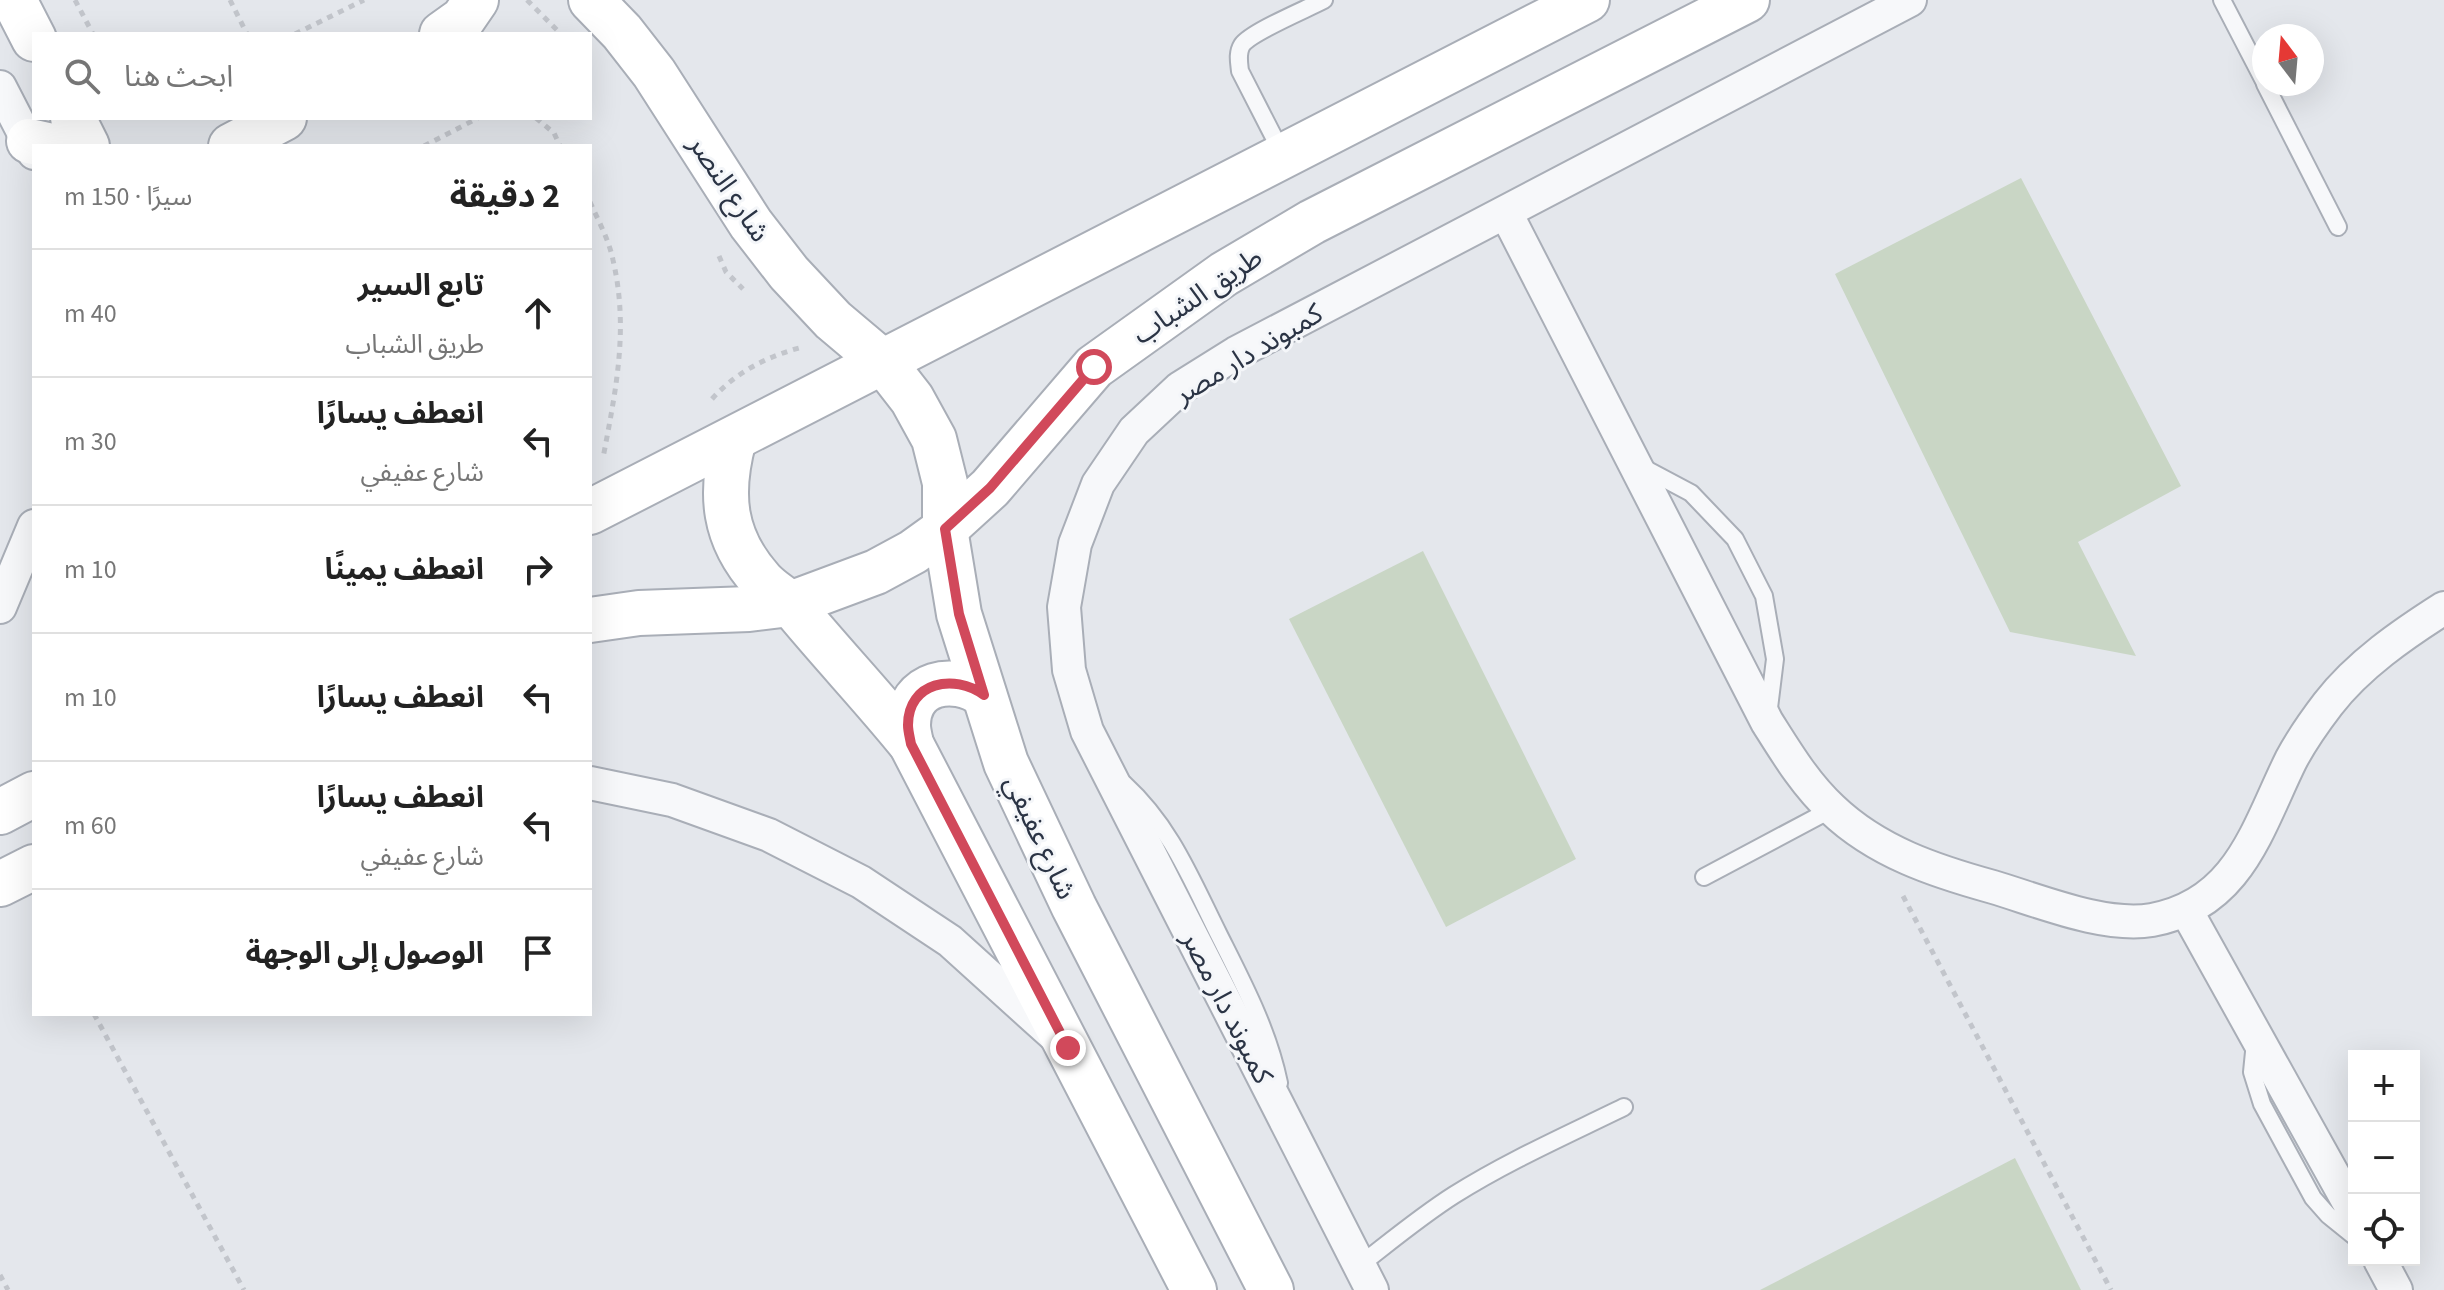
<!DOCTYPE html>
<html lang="ar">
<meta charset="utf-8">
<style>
:root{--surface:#fff;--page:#f2f2f2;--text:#222;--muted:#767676;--line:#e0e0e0}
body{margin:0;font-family:"Source Sans 3","Noto Sans Arabic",sans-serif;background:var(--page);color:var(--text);direction:rtl}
.controls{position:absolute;right:24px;bottom:24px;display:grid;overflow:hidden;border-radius:0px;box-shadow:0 8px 32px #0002}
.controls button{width:72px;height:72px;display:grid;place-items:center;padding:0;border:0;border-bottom:2px solid var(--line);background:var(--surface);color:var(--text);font:40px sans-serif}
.compass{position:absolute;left:2252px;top:24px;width:72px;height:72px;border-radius:50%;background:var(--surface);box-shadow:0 8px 32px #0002;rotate:344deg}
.stop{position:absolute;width:24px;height:24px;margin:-18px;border:6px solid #d1495b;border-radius:50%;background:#fff}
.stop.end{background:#d1495b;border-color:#fff;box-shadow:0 2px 8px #0008}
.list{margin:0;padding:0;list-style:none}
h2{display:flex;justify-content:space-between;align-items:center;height:104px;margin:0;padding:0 32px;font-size:34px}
h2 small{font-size:26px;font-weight:400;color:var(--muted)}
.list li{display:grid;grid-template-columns:52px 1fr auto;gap:24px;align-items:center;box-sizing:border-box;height:128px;padding:0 32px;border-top:2px solid var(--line)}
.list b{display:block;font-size:30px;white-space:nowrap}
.list p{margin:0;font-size:26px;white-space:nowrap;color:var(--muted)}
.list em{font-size:26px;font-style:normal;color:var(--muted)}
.icon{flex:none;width:44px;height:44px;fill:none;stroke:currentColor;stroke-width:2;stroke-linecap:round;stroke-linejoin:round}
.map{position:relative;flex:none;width:2444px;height:1290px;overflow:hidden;direction:ltr}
.search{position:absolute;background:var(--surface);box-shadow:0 8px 32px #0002;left:32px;top:32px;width:560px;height:88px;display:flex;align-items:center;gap:20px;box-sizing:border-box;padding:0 28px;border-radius:0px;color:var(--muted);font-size:30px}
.panel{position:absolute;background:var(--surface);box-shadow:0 8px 32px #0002;left:32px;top:144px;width:560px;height:872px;border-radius:0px;direction:rtl}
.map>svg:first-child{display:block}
.park{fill:#c9d6c5}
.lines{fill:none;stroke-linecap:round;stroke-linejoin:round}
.lane-casing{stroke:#a9aeb7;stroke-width:20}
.street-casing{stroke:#a9aeb7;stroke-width:36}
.secondary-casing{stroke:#a9aeb7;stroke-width:48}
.path{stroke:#c2c5cb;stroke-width:5;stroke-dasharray:6 6;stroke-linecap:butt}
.lane{stroke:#f7f8fa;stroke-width:16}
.street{stroke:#f7f8fa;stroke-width:32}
.secondary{stroke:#fff;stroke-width:44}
.route{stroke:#d1495b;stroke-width:10}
.labels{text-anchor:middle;stroke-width:6;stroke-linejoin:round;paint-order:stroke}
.street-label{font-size:28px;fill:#2b3445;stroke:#f4f6f9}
</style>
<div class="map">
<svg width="2444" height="1290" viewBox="0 0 2444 1290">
<rect width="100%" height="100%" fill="#e4e7ec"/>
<g class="park">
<path d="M2021 178 2181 486 2078 542 2136 656 2010 632 1835 274Z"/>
<path d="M1423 551 1576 859 1446 927 1289 619Z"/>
<path d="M2015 1158 2081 1290H1760Z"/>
</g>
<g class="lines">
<g class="lane-casing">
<g id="lane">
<path d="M2222 0 2264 81"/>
<path d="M2265 84 2338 227"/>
<path d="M1283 155 1240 71C1239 62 1237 53 1242 45 1251 32 1307 9 1324 0"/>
<path d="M1642 467 1691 493 1735 539 1764 596 1775 659 1768 716"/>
<path d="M1124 784C1171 827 1191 879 1219 935 1243 983 1268 1030 1279 1083"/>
<path d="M1704 877 1832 809"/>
<path d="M2255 1042 2252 1072 2262 1104 2313 1198 2328 1215 2354 1236"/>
<path d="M1360 1265C1391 1241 1421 1216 1454 1195 1508 1161 1567 1135 1624 1107"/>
</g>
</g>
<g class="street-casing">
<g id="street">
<path d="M0 87 34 153"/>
<path d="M1506 213 1767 722C1786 752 1805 784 1832 809 1877 852 1935 871 1993 887 2040 901 2104 928 2152 920 2239 904 2257 829 2291 760 2301 741 2315 721 2328 704 2358 665 2403 634 2444 608"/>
<path d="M0 607 34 526"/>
<path d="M590 783 672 800 769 835 861 882 950 941 1054 1035"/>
<path d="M2186 910 2354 1212"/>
<path d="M2380 1260 2396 1290"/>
<path d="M1372 1290 1087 731 1069 670 1064 607 1075 544 1098 484 1134 431 1180 388 1236 353 1910 0"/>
</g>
</g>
<g class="secondary-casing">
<g id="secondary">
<path d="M14 0 34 39"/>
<path d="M591 0 622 32 654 73 751 224 789 273 833 320 884 363 912 399 934 439 945 483V529L959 614 1006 763 1074 907 1271 1290"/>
<path d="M442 34 463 19 476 0"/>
<path d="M73 118 87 146"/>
<path d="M29 141 52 146"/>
<path d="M231 146 284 118"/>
<path d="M734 439C719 494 723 538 762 581 772 592 785 598 795 609 833 655 874 698 911 744L1194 1290"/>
<path d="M590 512 1587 0"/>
<path d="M590 620 639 613 749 609 790 604 876 572 913 552 945 529 990 488 1094 367 1224 274 1312 222 1747 0"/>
<path d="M911 744C910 738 908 731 908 725 908 682 954 673 984 695"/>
<path d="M0 812 34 794"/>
<path d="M0 884 34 867"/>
</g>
</g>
<g class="path">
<path d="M75 0 93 34"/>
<path d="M230 0 247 34"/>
<path d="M527 0 557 30"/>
<path d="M295 34 364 0"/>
<path d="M536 118 554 133 560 146"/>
<path d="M424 146 478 118"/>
<path d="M590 202C598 220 609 240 613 260 629 329 616 389 603 458"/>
<path d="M719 256 726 272 743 289"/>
<path d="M712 399C735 373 766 357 799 348"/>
<path d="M1903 896 2111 1290"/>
<path d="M94 1014 244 1290"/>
<path d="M0 1275 8 1290"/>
</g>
<use href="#lane" class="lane"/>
<use href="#street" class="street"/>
<use href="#secondary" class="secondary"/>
</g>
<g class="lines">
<path class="route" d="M1068 1048 911 744C910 738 908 731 908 725 908 682 954 673 984 695L959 614 945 529 990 488 1094 367"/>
</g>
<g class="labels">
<g class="street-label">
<text transform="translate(730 188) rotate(56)" y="10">شارع النصر</text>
<text transform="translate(1197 295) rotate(-34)" y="10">طريق الشباب</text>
<text transform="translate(1248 353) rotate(-31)" y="10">كمبوند دار مصر</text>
<text transform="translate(1041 837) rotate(65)" y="10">شارع عفيفي</text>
<text transform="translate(1228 1007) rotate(63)" y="10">كمبوند دار مصر</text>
</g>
</g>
</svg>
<div class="controls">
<button>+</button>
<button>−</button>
<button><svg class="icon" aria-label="locate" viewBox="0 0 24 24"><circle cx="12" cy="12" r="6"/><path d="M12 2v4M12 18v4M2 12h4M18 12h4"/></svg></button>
</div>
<svg class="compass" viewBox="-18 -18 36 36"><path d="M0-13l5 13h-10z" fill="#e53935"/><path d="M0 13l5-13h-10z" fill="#767676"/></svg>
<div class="stop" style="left:1094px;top:367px"></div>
<div class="stop end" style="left:1068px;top:1048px"></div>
<div class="search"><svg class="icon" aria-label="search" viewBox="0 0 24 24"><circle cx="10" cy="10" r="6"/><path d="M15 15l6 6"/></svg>ابحث هنا</div>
<section class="panel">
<h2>2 دقيقة<small>سيرًا · 150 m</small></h2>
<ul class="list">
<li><svg class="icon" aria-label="ahead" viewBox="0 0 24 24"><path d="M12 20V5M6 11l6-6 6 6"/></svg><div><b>تابع السير</b><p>طريق الشباب</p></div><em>40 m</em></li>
<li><svg class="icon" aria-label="left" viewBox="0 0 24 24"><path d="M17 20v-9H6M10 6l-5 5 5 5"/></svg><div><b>انعطف يسارًا</b><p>شارع عفيفي</p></div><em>30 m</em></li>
<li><svg class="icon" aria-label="right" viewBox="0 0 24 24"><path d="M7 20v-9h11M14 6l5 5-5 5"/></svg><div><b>انعطف يمينًا</b></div><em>10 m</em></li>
<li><svg class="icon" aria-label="left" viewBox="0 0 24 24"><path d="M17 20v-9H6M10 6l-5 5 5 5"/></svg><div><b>انعطف يسارًا</b></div><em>10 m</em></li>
<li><svg class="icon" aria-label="left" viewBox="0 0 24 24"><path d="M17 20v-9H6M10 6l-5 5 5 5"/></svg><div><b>انعطف يسارًا</b><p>شارع عفيفي</p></div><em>60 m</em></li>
<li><svg class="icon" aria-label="arrive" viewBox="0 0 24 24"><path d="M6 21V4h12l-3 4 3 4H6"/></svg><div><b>الوصول إلى الوجهة</b></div></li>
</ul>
</section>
</div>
